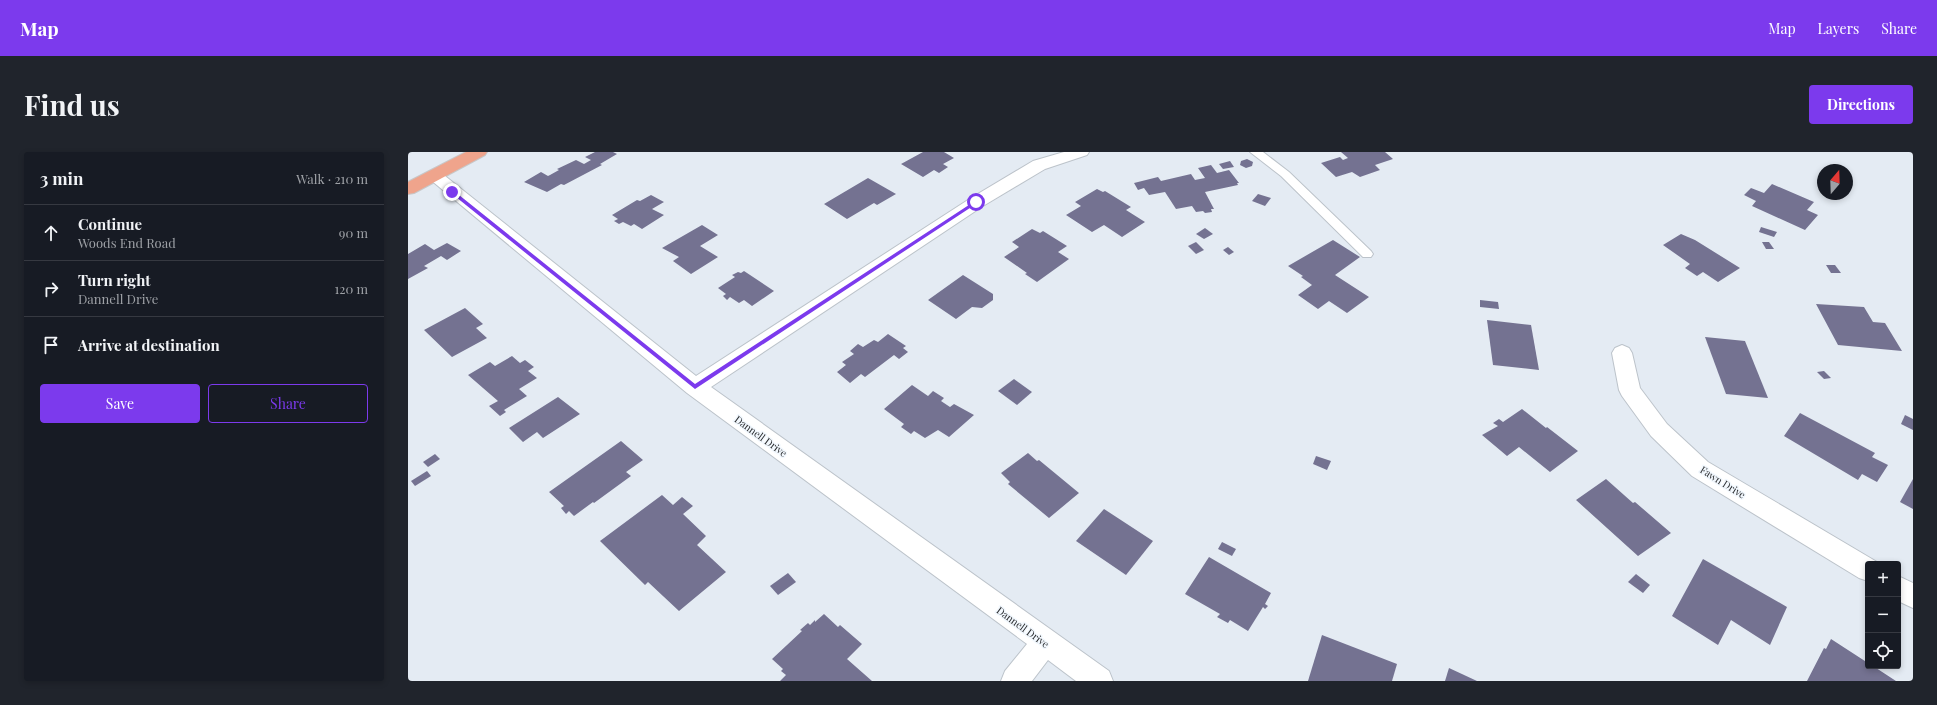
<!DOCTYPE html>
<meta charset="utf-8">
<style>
:root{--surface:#171b24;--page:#20242c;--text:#f1f3f6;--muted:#9ea1a6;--line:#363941;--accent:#7c3aed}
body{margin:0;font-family:"Playfair Display",serif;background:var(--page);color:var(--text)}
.controls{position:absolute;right:12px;bottom:12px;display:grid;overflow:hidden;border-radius:4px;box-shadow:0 2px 6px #0003}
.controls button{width:36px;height:36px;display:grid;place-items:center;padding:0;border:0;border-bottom:1px solid var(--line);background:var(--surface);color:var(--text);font:20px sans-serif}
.compass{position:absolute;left:1409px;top:12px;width:36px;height:36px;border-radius:50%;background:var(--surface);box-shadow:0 2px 6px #0003;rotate:19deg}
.stop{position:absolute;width:12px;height:12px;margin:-9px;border:3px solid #7c3aed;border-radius:50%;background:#fff}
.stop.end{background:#7c3aed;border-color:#fff;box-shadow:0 1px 4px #0008}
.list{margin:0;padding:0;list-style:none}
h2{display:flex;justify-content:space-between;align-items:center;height:52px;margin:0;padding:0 16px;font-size:17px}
h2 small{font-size:13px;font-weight:400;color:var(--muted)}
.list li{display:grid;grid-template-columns:26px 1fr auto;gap:12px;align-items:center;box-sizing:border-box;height:56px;padding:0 16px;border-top:1px solid var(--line)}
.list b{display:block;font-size:15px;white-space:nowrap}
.list p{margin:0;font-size:13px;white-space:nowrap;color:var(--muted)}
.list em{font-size:13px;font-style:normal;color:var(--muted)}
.actions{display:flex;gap:8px;padding:12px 16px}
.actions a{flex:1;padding:9px 0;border:1px solid var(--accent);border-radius:4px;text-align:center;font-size:14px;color:var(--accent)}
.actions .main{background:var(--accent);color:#fff}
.icon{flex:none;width:22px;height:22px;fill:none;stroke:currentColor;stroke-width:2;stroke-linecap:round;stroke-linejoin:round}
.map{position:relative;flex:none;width:1505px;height:529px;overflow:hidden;border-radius:4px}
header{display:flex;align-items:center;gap:24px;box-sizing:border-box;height:56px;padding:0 20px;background:var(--accent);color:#fff}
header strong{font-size:19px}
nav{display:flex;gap:22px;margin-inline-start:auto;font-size:14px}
.intro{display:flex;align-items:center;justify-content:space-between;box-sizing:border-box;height:96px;padding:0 24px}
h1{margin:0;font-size:28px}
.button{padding:10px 18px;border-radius:4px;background:var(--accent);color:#fff;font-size:14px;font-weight:700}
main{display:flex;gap:24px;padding:0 24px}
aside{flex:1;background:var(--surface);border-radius:4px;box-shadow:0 2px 6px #0003}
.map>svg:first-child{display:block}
.building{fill:#747291}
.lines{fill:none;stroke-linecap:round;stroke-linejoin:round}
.lane-casing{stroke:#bcc3ca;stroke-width:2}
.street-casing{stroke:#bcc3ca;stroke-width:2}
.primary-casing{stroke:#c7c7c8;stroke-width:2}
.lane{fill:#fff;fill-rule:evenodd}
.street{fill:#fff;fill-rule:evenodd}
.primary{fill:#efa48c;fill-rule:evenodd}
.route{fill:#7c3aed}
.labels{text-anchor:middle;stroke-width:3;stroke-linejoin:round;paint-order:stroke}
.street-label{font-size:10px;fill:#27292c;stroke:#f2f8fe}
</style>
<header>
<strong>Map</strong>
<nav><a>Map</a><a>Layers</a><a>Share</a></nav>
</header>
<div class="intro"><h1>Find us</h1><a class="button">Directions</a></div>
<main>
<aside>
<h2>3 min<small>Walk · 210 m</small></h2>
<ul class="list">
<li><svg class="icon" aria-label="ahead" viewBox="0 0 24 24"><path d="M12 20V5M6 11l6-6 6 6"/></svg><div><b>Continue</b><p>Woods End Road</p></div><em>90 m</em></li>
<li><svg class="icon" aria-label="right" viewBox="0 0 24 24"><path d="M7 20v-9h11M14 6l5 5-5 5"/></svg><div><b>Turn right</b><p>Dannell Drive</p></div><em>120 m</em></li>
<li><svg class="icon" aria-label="arrive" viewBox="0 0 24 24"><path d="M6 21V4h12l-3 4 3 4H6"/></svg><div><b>Arrive at destination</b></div></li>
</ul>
<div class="actions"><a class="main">Save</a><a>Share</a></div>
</aside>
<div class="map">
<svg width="1505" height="529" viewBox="0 0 1505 529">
<rect width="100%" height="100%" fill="#e4ebf3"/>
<g class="building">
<path d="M187 0H205L209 2 192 12 194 13 156 33 153 32 139 40 116 30 133 20 140 24 142 23 151 18 149 17 168 8 176 12 183 8 177 5Z"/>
<path d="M515 0H536L546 6 535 12 540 15 531 21 526 18 515 25 493 12Z"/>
<path d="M933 0H977L985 7 967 13 972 18 952 25 944 20 928 25 913 11 932 5 935 8 940 6Z"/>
<path d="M839 7 845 10 844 14 838 16 832 13 833 9Z"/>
<path d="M822 9 826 15 815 17 811 12Z"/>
<path d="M803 13 809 21 821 18 831 31H829L830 33 797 40 806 57H803L804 60 797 61 795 59 788 60 784 54 768 57 757 40 741 43 736 36 730 38 726 31 750 25 753 29 783 22 787 28 797 26 790 16Z"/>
<path d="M460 26 488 42 469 53 466 51 439 67 416 52Z"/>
<path d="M1364 32 1406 50 1399 58 1410 63 1397 78 1344 54 1348 49 1336 43 1343 36 1356 41Z"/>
<path d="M689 37 695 40 697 39 723 55 718 58 737 70 714 85 696 73 684 80 658 63 673 54 667 50Z"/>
<path d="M850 42 863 46 857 54 844 49Z"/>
<path d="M243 43 256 50 244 57 256 63 234 77 226 72 223 74 215 70 211 72 206 69 210 67 204 63 229 48 232 49Z"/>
<path d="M294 73 310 83 292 94 310 105 283 122 265 109 271 105 254 96Z"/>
<path d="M1353 75 1369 80 1366 85 1351 80Z"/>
<path d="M797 76 805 82 796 87 788 82Z"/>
<path d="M624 77 632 81 635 79 659 94 650 100 661 107 629 130 617 122 619 121 596 105 611 95 604 90Z"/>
<path d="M1273 82 1287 88 1332 116 1310 130 1295 120 1289 124 1277 116 1282 112 1255 93Z"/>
<path d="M925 88 952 105 927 123 961 145 939 161 921 149 910 157 890 143 904 133 893 125 895 124 880 114Z"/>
<path d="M788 90 796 98 788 102 780 94Z"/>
<path d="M1354 90H1361L1366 97H1358Z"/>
<path d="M39 91 53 99 39 108 33 104 16 114 20 116 0 127V102L17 92 26 98Z"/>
<path d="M820 95 826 100 821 103 815 98Z"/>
<path d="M1418 113H1427L1433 121H1423Z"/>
<path d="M336 119 366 139 344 154 336 148 331 151 322 145 319 148 315 144 318 142 310 136 327 125 324 123 330 120 333 121Z"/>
<path d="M555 123 585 142V148L574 156 564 155 548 167 520 148Z"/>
<path d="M1072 148 1090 150 1091 157 1072 155Z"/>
<path d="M1408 152 1456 155 1465 170 1477 171 1494 199 1430 193Z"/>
<path d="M57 156 75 172 68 176 79 186 44 205 16 178Z"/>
<path d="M1079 168 1123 173 1131 218 1085 213Z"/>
<path d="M480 182 498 194 495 196 500 200 491 207 486 203 457 225 453 222 442 231 429 220 438 213 434 210 446 202 442 199 450 192 455 195 466 188 470 190Z"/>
<path d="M1297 185 1337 189 1360 246 1318 242Z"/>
<path d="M104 204 112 211 117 208 126 215 120 219 129 226 111 237 119 244 96 258 98 260 92 264 81 254 90 249 60 223 82 210 87 214Z"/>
<path d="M1416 219 1423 226 1416 227 1409 220Z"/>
<path d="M606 227 624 240 609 253 590 239Z"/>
<path d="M504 233 520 244 525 239 536 246 533 249 542 255 546 252 566 263 541 285 530 278 517 286 506 279 503 282 493 275 496 272 476 257Z"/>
<path d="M150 245 172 262 135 286 129 280 115 290 101 276Z"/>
<path d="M1114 257 1138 276 1139 275 1170 299 1142 320 1111 295 1099 304 1074 283 1090 274 1085 271 1091 267 1095 270Z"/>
<path d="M1392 261 1467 301 1464 305 1480 313 1469 330 1454 322 1450 328 1376 284Z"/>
<path d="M1497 263 1505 267V278L1493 272Z"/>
<path d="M213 289 235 308 218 320 223 324 186 351 185 350 166 364 161 359 158 362 153 356 156 354 141 340Z"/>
<path d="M620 301 629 309 631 308 671 341 641 366 600 332 602 330 593 321Z"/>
<path d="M27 302 32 307 20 315 15 310Z"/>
<path d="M908 304 923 309 919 318 905 312Z"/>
<path d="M19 319 23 324 7 334 3 329Z"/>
<path d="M1198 327 1225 351 1227 350 1263 381 1230 404 1168 348Z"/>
<path d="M1505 327V357L1492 350Z"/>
<path d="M254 343 265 353 274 345 285 354 275 362 298 384 289 393 318 420 271 459 240 430 237 433 192 389Z"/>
<path d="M696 357 745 389 718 423 668 389Z"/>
<path d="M814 390 828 397 824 404 810 397Z"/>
<path d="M801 405 863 441 857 452 860 454 857 457 855 455 840 479 822 468 820 471 809 465 812 462 777 442Z"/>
<path d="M1295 407 1379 455 1362 493 1323 468 1310 493 1264 464Z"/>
<path d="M380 421 388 430 370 443 362 434Z"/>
<path d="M1228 422 1242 433 1235 441 1220 430Z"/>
<path d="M416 462 430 475 432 473 454 492 439 507 464 529H372L378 523 373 519 375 517 364 507 394 479 392 478 400 471 402 473 407 468V470Z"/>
<path d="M914 483 989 512 984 529H900Z"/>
<path d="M1423 487 1460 511V514H1465L1488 529H1399L1416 496 1418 497Z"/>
<path d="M1041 516 1069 529H1037Z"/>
</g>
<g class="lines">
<g class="lane-casing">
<path id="lane" d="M842 0H855L881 20 963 99 965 102 963 105H955L873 24Z"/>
</g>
<g class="street-casing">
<g id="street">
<path d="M656 0H681L679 3 637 17 575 54 303 235 701 519 705 529H668L640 508 624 529H593L597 519 619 492 279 241 18 24 20 20 26 19 32 20 288 224 563 46 625 9Z"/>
<path d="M1214 193 1221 196 1224 201 1232 236 1259 272 1300 310 1469 410 1470 412H1460V429L1451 426 1284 324 1243 284 1214 244 1211 238 1204 201 1207 196Z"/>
<path d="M1490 424 1505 431V456L1490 449Z"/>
</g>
</g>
<g class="primary-casing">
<path id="primary" d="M58 0H79L77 3 6 41 0 42V30Z"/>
</g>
<use href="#lane" class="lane"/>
<use href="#street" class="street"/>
<use href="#primary" class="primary"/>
</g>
<path class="route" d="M43 39H46L287 232 567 49 571 50 287 237 43 41Z"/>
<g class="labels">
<g class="street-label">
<text transform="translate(353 284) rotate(36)" y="4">Dannell Drive</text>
<text transform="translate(1315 330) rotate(32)" y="4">Fawn Drive</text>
<text transform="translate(615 475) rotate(36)" y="4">Dannell Drive</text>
</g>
</g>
</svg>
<div class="controls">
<button>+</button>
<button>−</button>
<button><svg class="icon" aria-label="locate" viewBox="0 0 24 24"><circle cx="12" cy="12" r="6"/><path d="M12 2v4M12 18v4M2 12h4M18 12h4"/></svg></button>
</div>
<svg class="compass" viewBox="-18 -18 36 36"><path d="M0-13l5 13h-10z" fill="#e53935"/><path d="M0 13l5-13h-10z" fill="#9ea1a6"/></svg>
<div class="stop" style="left:568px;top:50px"></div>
<div class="stop end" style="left:44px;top:40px"></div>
</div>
</main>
